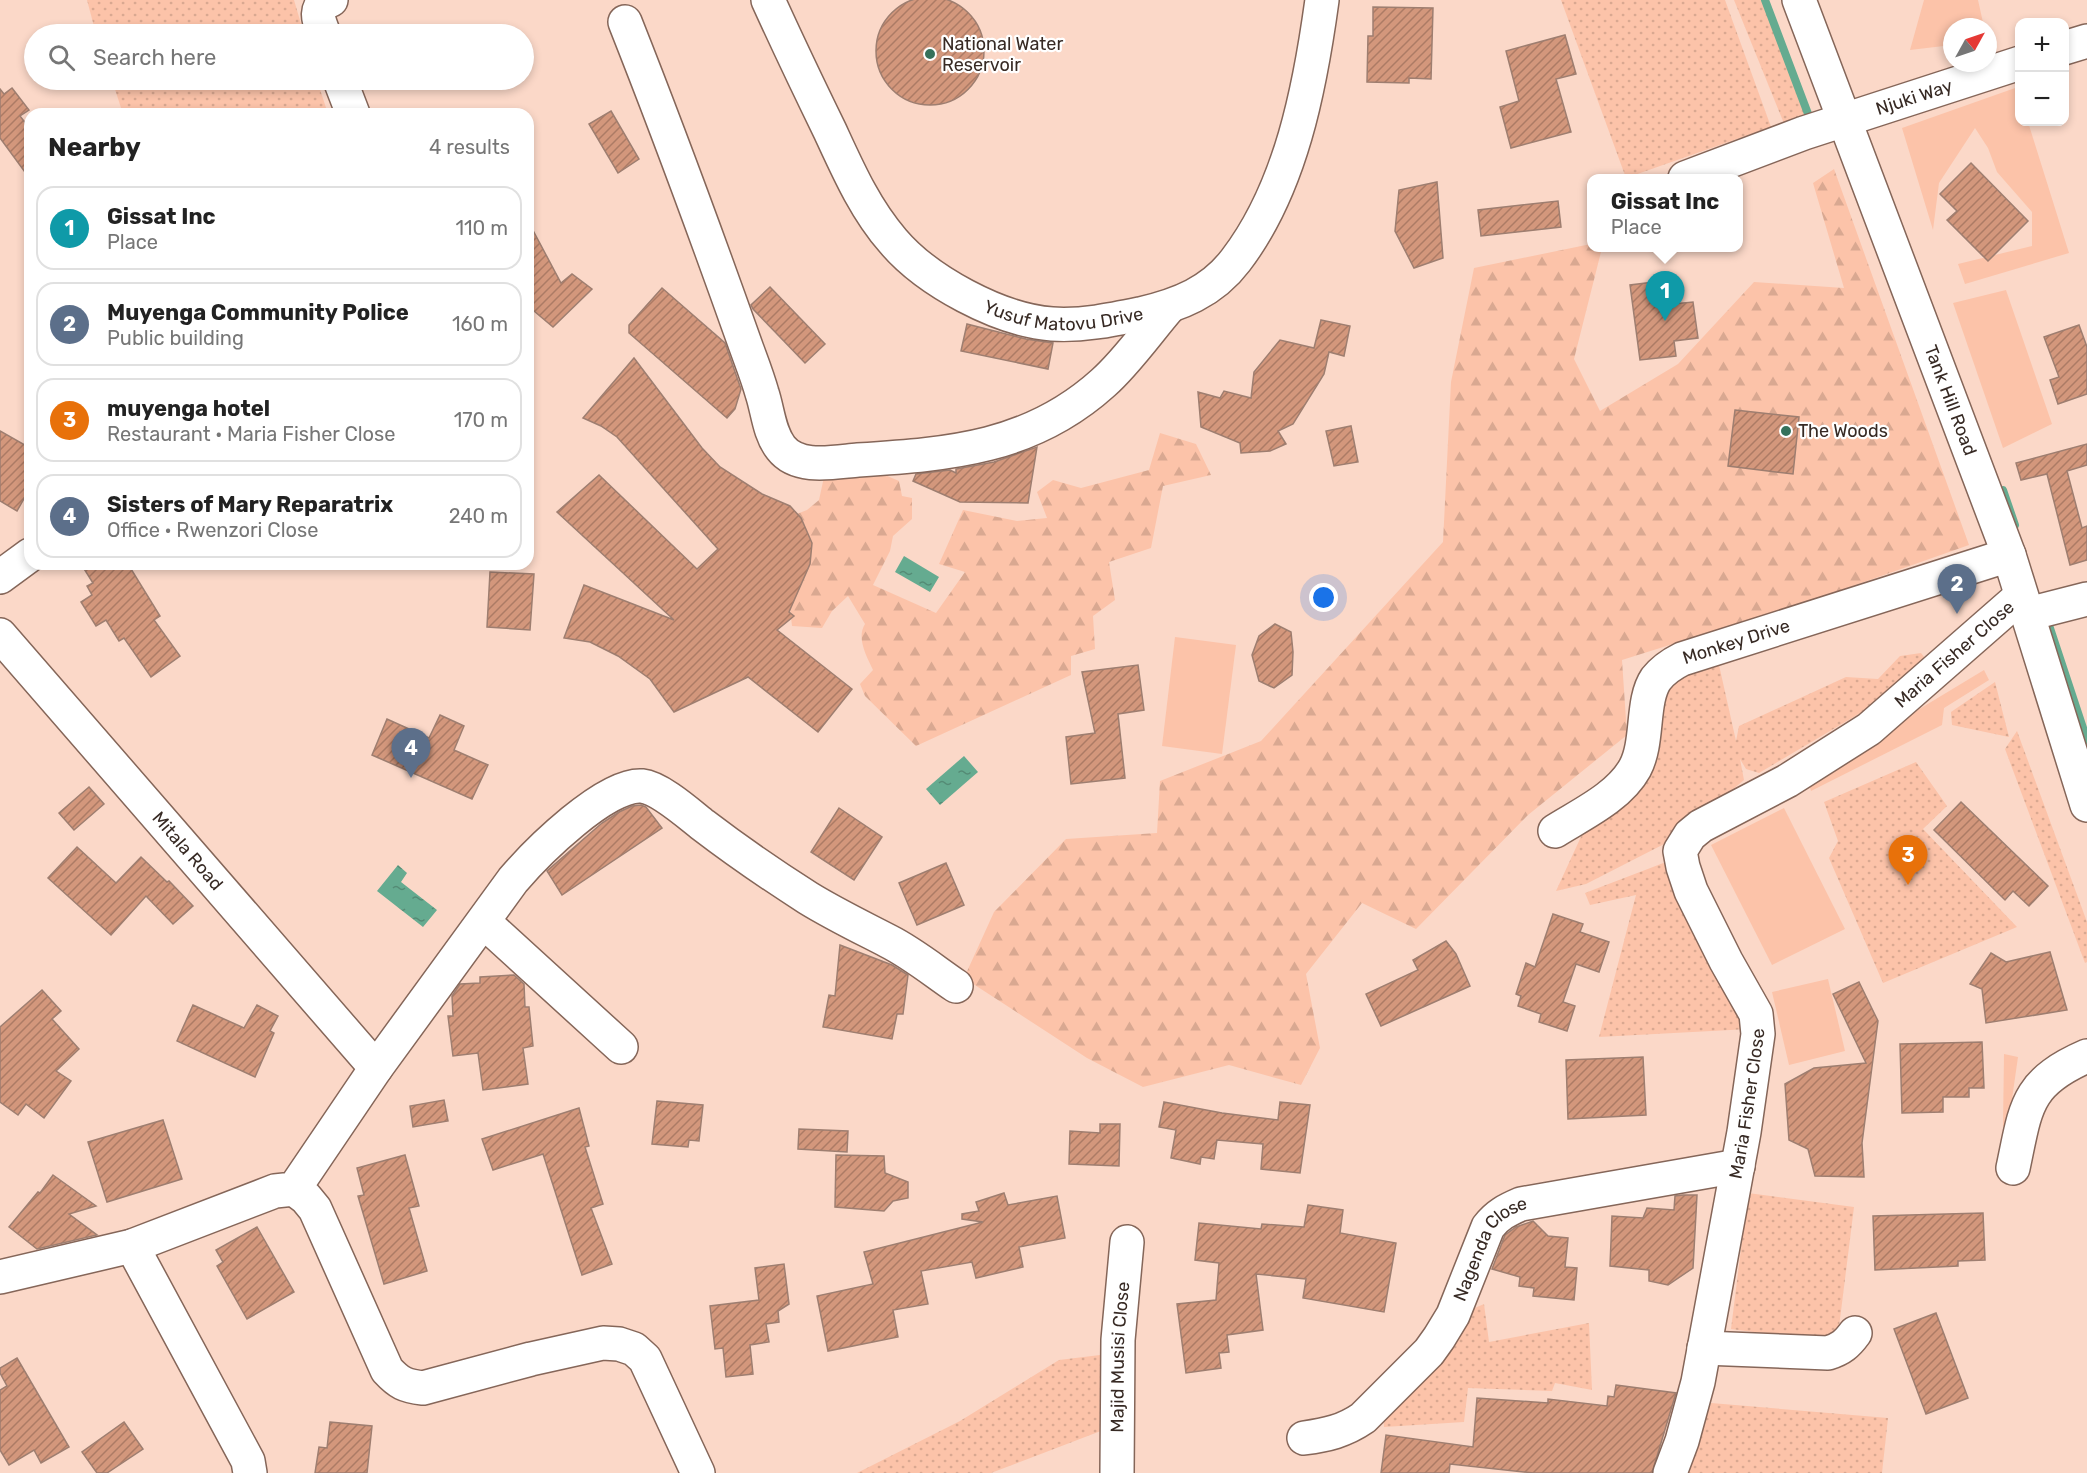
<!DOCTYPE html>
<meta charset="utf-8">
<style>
:root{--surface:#fff;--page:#f6f6f6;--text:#222;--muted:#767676;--line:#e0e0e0;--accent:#7c3aed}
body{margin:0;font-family:Rubik,sans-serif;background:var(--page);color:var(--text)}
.controls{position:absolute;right:18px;top:18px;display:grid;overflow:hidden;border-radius:12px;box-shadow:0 3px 9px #0003}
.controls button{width:54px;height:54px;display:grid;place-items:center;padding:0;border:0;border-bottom:2px solid var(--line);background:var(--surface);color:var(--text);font:30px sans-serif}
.compass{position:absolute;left:1943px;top:18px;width:54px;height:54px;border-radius:50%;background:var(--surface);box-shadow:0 3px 9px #0003;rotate:50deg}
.you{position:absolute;left:1324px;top:598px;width:21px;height:21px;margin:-15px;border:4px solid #fff;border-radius:50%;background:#1a73e8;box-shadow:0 0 0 9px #1a73e833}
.badge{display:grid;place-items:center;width:39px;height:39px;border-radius:50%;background:var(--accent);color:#fff;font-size:20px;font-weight:700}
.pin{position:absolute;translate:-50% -50px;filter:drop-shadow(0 2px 3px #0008)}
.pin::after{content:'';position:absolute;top:32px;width:21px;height:18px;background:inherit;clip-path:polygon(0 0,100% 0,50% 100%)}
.popup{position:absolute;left:1587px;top:174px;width:156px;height:78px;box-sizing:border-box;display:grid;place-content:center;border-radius:12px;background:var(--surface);filter:drop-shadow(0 2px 4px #0005);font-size:20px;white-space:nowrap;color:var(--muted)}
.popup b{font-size:22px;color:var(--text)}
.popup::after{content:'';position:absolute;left:50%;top:100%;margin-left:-12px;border:12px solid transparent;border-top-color:var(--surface)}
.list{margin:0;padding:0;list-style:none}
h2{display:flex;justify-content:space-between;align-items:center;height:78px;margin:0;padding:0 24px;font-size:26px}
h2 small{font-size:20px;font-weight:400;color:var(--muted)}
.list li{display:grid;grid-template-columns:39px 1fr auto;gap:18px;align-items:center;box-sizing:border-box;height:84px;margin:0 12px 12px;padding:0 12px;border:2px solid var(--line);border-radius:18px}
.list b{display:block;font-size:22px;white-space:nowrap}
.list p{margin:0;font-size:20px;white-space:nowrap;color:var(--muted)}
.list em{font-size:20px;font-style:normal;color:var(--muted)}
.icon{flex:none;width:33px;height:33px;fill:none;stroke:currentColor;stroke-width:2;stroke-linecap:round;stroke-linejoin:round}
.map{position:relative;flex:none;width:2087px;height:1473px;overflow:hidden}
.search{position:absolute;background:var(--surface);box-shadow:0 3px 9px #0003;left:24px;top:24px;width:510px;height:66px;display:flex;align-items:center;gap:15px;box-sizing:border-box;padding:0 21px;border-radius:33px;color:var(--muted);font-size:22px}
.panel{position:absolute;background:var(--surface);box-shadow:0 3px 9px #0003;left:24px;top:108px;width:510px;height:462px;border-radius:18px}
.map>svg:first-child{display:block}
.grass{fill:url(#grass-dots)}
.forest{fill:url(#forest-firs)}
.garden{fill:#fcc3a9}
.water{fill:url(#water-ripples)}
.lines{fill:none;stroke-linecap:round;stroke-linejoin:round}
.stream{stroke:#65ab90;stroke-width:8}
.building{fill:url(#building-hatch);stroke:#9e7e70;stroke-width:1.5}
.minor-casing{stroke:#856659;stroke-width:36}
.minor{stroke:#fff;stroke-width:33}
.poi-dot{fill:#35715b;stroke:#fff;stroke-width:2}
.labels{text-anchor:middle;stroke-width:4.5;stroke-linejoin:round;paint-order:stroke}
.poi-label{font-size:18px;fill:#372a24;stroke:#fff;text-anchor:start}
.street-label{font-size:18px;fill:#372a24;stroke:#fff}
</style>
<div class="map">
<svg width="2087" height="1473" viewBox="0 0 2087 1473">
<defs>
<pattern id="grass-dots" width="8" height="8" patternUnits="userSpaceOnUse" patternTransform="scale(1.5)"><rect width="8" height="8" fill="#fcc3a9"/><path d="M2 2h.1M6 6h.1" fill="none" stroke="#d9a891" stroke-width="1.8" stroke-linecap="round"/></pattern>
<pattern id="forest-firs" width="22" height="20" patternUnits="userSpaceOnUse" patternTransform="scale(1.5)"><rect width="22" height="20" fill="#fcc3a9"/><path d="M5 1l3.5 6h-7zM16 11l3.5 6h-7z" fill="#d9a891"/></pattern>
<pattern id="water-ripples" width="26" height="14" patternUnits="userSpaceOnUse" patternTransform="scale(1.5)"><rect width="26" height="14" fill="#65ab90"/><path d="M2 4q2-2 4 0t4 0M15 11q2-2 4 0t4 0" fill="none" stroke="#548b75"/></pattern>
<pattern id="building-hatch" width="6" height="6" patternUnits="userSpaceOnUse" patternTransform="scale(1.5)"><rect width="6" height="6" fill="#d3977c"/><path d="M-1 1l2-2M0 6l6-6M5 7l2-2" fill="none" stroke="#ac7b65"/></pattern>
</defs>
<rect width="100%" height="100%" fill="#fbd8c8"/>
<g class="grass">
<path d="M87 0H294L304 34H96Z"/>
<path d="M1561 0H1725L1771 127 1626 178Z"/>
<path d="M1734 0H1762L1807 119 1785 126Z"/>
<path d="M112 80H317L328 114H123Z"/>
<path d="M1921 653 1932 667 1901 689 1759 773 1746 769 1740 759 1744 780 1672 840 1586 884 1556 891 1585 828 1669 680 1717 656 1736 741 1739 726 1846 677 1878 679 1900 656Z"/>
<path d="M1995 682 2009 737 1952 725 1951 712Z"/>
<path d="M2017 731 2087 922V962L2085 963 2005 749Z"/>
<path d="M1916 762 1947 806 1923 829 2017 927 1883 983 1829 858 1838 841 1824 802Z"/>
<path d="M1666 862 1749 1029 1599 1037 1636 895 1590 905 1585 893Z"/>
<path d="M1748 1193 1854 1207 1837 1343 1731 1329Z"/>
<path d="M1484 1304 1489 1342 1589 1323 1592 1390 1555 1383 1552 1391 1468 1388 1464 1422 1384 1427 1383 1411 1463 1313Z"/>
<path d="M1100 1355 1106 1429 991 1473H857L960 1421 1059 1360Z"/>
<path d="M1711 1403 1888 1418 1882 1473H1687Z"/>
</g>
<g class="forest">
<path d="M1834 169 1969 545 1813 600 1622 660 1627 735 1528 815 1416 929 1362 903 1306 974 1320 1048 1301 1085 1229 1065 1143 1087 1087 1058 964 978 994 912 1066 839 1157 833 1160 781 1261 741 1443 542 1451 382 1474 268 1591 244 1592 248H1602L1574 359 1600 411 1678 364 1754 282 1844 288 1813 183Z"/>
<path d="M1160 433 1196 444 1211 475 1163 486 1151 548 1109 562 1115 600 1093 616 1095 649 1071 656V675L916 746 865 696 860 684 873 670C867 657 856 638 865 624L848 596 832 611 822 628 792 626 786 576 784 519 807 510 819 500 824 477 878 472 899 481 902 496 912 498V519L893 536 890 551 873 585 936 613 965 572 939 564 963 510 1017 521 1047 518 1037 492 1053 480 1081 488 1149 470Z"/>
</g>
<g class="garden">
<path d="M1924 0H1978L1984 27H1952V45L1910 50Z"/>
<path d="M2018 87 2020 122H2028L2069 253 1965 284 1958 264 2032 246V212L1997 172 1988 148 1975 128 1939 183 1933 230 1902 128Z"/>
<path d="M2006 290 2052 424 2003 448 1953 303Z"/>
<path d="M1175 637 1236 645 1222 754 1162 746Z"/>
<path d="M1984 670 1989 680 1944 708 1942 725 1811 791 1807 777Z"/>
<path d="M1784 808 1845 929 1772 965 1711 845Z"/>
<path d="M1828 979 1845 1051 1789 1065 1772 992Z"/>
<path d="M2004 1054 2018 1057 2008 1127 2003 1126Z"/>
</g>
<g class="water">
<path d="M904 556 939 577 930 592 895 572Z"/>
<path d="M964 756 978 772 940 805 926 789Z"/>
<path d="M398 865 407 873 401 882 437 910 423 927 377 891Z"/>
</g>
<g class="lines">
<g class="stream">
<path d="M1765 0 1810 119"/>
<path d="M2003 490 2015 525"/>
<path d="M2046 616 2087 740"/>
</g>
</g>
<g class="building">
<circle cx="930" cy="51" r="54"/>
<path d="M1373 7 1433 8 1431 79 1409 78V83L1367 82 1368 36H1373Z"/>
<path d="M1565 35 1576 74 1556 79 1571 132 1511 148 1500 107 1519 101 1506 51Z"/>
<path d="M12 88 29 110 20 116 30 129V179L0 138V89L4 94Z"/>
<path d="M611 111 639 159 618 173 589 124Z"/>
<path d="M1971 163 2028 221 1988 261 1947 220 1957 211 1940 194Z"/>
<path d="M1437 182 1443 258 1414 268 1395 231 1399 190Z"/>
<path d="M1558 201 1561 227 1481 236 1478 210Z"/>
<path d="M528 221 561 283 572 274 592 289 553 327 528 306Z"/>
<path d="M1670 280 1673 304 1693 302 1698 338 1674 341 1676 356 1640 360 1630 285Z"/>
<path d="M770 287 825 344 805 363 753 309 751 305Z"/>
<path d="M662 288 725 343 741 389 735 409 727 418 629 333V325Z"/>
<path d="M1321 320 1350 326 1344 356 1329 352 1324 374 1293 424 1278 431 1286 444 1270 451 1241 453 1240 443 1201 427 1198 392 1220 398 1224 391 1251 398 1254 372 1280 340 1314 348Z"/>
<path d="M967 324 1026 339 1053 343 1048 369 961 351Z"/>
<path d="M2079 325 2087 347V394L2058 404 2050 380 2059 377 2044 337Z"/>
<path d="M634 358 702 448 720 467 762 494 790 506 801 518 812 543 810 564 789 612 794 616 777 630 852 689 818 732 748 677 674 712 650 679 618 656 590 642 564 638 584 585 674 620 557 512 599 475 697 569 718 549 617 437 601 426 583 418Z"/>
<path d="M1735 410 1799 417 1793 474 1728 466Z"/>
<path d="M1351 426 1358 462 1334 466 1326 431Z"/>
<path d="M0 431 30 448V488L17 511 0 501Z"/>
<path d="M2087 444V465L2067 471 2082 528 2087 526V560L2070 565 2047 474 2021 480 2016 463Z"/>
<path d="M1037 447 1028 503 960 502 913 481 916 474 950 470 956 473V469L994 462Z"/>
<path d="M81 564H128L160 616 154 620 180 656 151 677 124 638 119 641 106 620 96 626 81 602 92 595 87 586 93 583Z"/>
<path d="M490 572 534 574 530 630 487 627Z"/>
<path d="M1275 624 1291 632 1293 652 1292 675 1274 688 1259 681 1252 655 1259 636Z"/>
<path d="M1138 665 1144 710 1118 714 1125 778 1071 784 1066 737 1095 733 1082 672Z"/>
<path d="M440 715 464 726 454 750 488 765 472 799 372 755 387 719 429 738Z"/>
<path d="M89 787 104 804 74 830 59 813Z"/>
<path d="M1961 802 2048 886 2029 906 2013 891 2005 900 1934 830Z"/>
<path d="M641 805 646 807 662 828 562 895 547 871 602 823 619 812 632 806Z"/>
<path d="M839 808 882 837 854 880 811 852Z"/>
<path d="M77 847 116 883 141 857 167 882 169 881 193 906 173 924 146 896 111 935 48 878Z"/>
<path d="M946 863 964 905 917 925 899 883Z"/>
<path d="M1553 914 1583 924 1580 932 1609 942 1599 972 1576 964 1563 1002 1575 1006 1567 1031 1539 1022 1541 1014 1518 1006 1521 996 1516 994 1526 963 1535 967Z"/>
<path d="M1446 941 1456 954 1470 986 1381 1026 1366 994 1418 970 1413 960Z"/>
<path d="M840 945 892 965 908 975 903 1014H897L892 1039 823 1027 829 995 835 996Z"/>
<path d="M2050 952 2067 1010 1986 1023 1982 989 1970 984 1991 953 2006 962Z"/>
<path d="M514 975 524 984 525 1007H529L533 1046 523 1048 528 1084 483 1090 478 1053 453 1056 448 1016H453L452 996 460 984 480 983V977Z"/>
<path d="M1859 982 1878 1021 1862 1143 1864 1177 1815 1176 1808 1149 1789 1140 1785 1084 1814 1068 1866 1063 1833 994Z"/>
<path d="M42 990 61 1011 52 1019 79 1049 56 1071 71 1081 44 1118 26 1104 18 1115 0 1102V1027Z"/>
<path d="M193 1005 244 1028 257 1005 278 1016 270 1031 274 1033 255 1077 177 1041Z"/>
<path d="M1982 1042 1984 1088H1969V1097H1943V1112L1902 1113 1900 1044Z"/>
<path d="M1643 1057 1646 1115 1568 1119 1566 1060Z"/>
<path d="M444 1100 448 1121 413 1127 410 1106Z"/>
<path d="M657 1101 703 1105 699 1141 689 1140 688 1147 652 1144Z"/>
<path d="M1164 1102 1222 1113 1278 1120 1280 1102 1310 1105 1300 1173 1261 1169 1263 1144 1217 1140 1214 1159 1201 1157 1200 1164 1171 1158 1176 1130 1159 1127Z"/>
<path d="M579 1108 589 1146 585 1147 603 1204 591 1208 612 1264 582 1275 543 1154 493 1170 482 1139Z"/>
<path d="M163 1120 182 1179 107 1202 88 1142Z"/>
<path d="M1100 1124H1120L1119 1166 1069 1164 1070 1131 1100 1133Z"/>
<path d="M799 1129 848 1131 847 1152 798 1149Z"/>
<path d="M405 1155 419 1206 409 1208 427 1271 384 1284 358 1196 364 1195 357 1168Z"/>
<path d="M836 1155 884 1156 885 1173 908 1182V1198L893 1201 884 1211 835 1207Z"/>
<path d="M53 1175 96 1206 69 1214 97 1235 37 1249 9 1227 38 1192 40 1193Z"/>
<path d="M1004 1193 1008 1205 1057 1196 1065 1238 1019 1247 1023 1267 976 1278 972 1262 921 1271 928 1304 893 1310 898 1337 828 1351 817 1296 873 1284 864 1252 983 1222 962 1219V1214L979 1211 976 1202Z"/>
<path d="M1683 1195H1697L1693 1268 1668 1285 1649 1281V1270L1610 1266 1612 1216 1643 1218 1647 1208 1674 1210 1675 1196Z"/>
<path d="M1308 1205 1343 1210 1340 1233 1396 1243 1384 1312 1303 1298 1306 1279 1256 1274 1263 1330 1227 1335 1229 1352 1219 1353 1221 1368 1186 1373 1177 1304 1216 1300 1219 1263 1195 1260 1199 1223 1261 1229 1262 1224 1304 1227Z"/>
<path d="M1983 1213 1985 1260 1958 1261V1266L1875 1270 1873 1216Z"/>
<path d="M1533 1221 1548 1236 1568 1238 1565 1267 1577 1268 1574 1300 1533 1296 1534 1288 1519 1286 1520 1277 1492 1269 1505 1235 1516 1227Z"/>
<path d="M257 1227 294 1292 247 1319 217 1266 223 1262 216 1250Z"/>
<path d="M784 1264 789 1304 778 1311 779 1322 766 1324 769 1342 750 1345 753 1374 726 1377 723 1348 715 1349 710 1306 759 1300 755 1268Z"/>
<path d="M1936 1313 1968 1398 1926 1414 1894 1329Z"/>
<path d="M17 1358 69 1447 41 1463 34 1450 9 1465 0 1450V1390L7 1386 0 1373V1368Z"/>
<path d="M1616 1385 1676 1393 1652 1473H1534L1450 1464 1449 1473H1381L1386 1435 1473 1447 1477 1398 1548 1403V1399L1607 1406 1608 1396 1614 1397Z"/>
<path d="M124 1422 143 1449 107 1473H97L82 1452Z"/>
<path d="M330 1422 372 1426 367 1473H315L319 1447 327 1448Z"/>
</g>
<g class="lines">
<g class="minor-casing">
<g id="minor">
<path id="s1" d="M768 0C788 44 809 88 830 131 848 170 865 209 893 241 927 281 999 320 1052 324 1082 326 1111 320 1140 314 1179 305 1212 292 1236 260 1291 188 1310 88 1322 0"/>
<path id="s2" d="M1799 0 2009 555 2087 805"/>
<path d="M625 22C667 128 706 234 744 341 750 358 757 375 762 393 768 411 769 433 781 448 798 470 834 462 858 460 951 454 1031 448 1103 383 1126 363 1149 330 1169 307"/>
<path d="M324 34C318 20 313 6 331 0"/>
<path d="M2064 48 2087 41"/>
<path d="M340 80 353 114"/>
<path id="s3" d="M1685 178 1804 133 2020 63"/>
<path d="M0 577 30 555"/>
<path d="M2028 614 2087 599"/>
<path id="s4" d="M0 635 376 1068"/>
<path id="s5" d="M1555 831C1582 814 1619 797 1635 768 1649 742 1641 701 1656 679 1663 670 1672 664 1682 659L2009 555"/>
<path d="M484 922 621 1047"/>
<path d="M2013 1168C2026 1107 2025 1083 2087 1056"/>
<path d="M294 1189 306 1198 315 1209 387 1370C399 1383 405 1386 423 1388L531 1359 603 1343 619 1344 634 1349 645 1359 698 1473"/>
<path d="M132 1246 248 1461 250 1473"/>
<path d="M0 1277 132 1246 275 1191 294 1189 376 1068 513 880C536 853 606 783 642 786 660 788 689 814 703 825 737 851 772 875 808 898 834 914 861 927 888 941 912 953 934 971 956 986"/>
<path d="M1704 1348 1828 1353C1841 1349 1847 1344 1855 1333"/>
<path id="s6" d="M1304 1438C1327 1435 1344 1431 1363 1418L1429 1352 1439 1338 1453 1315 1488 1227C1497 1215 1507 1210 1521 1204L1738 1166"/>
<path id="s7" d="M1117 1473 1118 1340 1127 1242"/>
<path id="s8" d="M1670 1473 1682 1441 1698 1382 1744 1132 1758 1034 1756 1014 1726 961 1691 891 1683 867 1680 851 1690 835 1701 826 1787 781 1869 729 2021 596"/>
</g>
</g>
<use href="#minor" class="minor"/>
</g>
<g class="poi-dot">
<circle cx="930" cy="54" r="6"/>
<circle cx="1786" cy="431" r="6"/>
</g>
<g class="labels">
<g class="poi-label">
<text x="942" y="50">National Water<tspan x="942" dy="21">Reservoir</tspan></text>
<text x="1798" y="437">The Woods</text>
</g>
<g class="street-label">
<text dy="6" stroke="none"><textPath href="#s3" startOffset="243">Njuki Way</textPath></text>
<text dy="6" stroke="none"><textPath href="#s1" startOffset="466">Yusuf Matovu Drive</textPath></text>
<text dy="6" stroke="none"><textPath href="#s2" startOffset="428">Tank Hill Road</textPath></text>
<text dy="6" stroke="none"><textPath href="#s5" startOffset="285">Monkey Drive</textPath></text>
<text dy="6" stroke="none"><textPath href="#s8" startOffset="990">Maria Fisher Close</textPath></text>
<text dy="6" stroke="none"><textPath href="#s4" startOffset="286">Mitala Road</textPath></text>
<text dy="6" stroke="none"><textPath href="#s8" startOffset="378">Maria Fisher Close</textPath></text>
<text dy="6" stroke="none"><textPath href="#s6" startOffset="279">Nagenda Close</textPath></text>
<text dy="6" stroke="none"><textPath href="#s7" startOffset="116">Majid Musisi Close</textPath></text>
</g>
</g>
</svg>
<div class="controls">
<button>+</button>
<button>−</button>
</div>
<svg class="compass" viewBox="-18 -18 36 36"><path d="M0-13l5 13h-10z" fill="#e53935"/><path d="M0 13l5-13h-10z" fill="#767676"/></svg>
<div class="you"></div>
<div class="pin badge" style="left:1665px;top:321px;background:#0f9aa8">1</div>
<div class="popup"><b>Gissat Inc</b>Place</div>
<div class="pin badge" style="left:1957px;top:614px;background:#5c6f8a">2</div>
<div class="pin badge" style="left:1908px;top:885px;background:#e8710a">3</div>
<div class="pin badge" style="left:411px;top:778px;background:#5c6f8a">4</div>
<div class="search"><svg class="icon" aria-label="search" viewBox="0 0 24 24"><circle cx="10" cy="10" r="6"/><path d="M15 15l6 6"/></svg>Search here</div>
<section class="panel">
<h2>Nearby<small>4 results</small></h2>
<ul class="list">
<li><span class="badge" style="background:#0f9aa8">1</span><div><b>Gissat Inc</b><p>Place</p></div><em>110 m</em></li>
<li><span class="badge" style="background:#5c6f8a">2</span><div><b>Muyenga Community Police</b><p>Public building</p></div><em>160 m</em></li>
<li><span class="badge" style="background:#e8710a">3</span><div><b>muyenga hotel</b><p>Restaurant · Maria Fisher Close</p></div><em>170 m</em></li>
<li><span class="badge" style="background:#5c6f8a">4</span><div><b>Sisters of Mary Reparatrix</b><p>Office · Rwenzori Close</p></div><em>240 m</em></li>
</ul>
</section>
</div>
